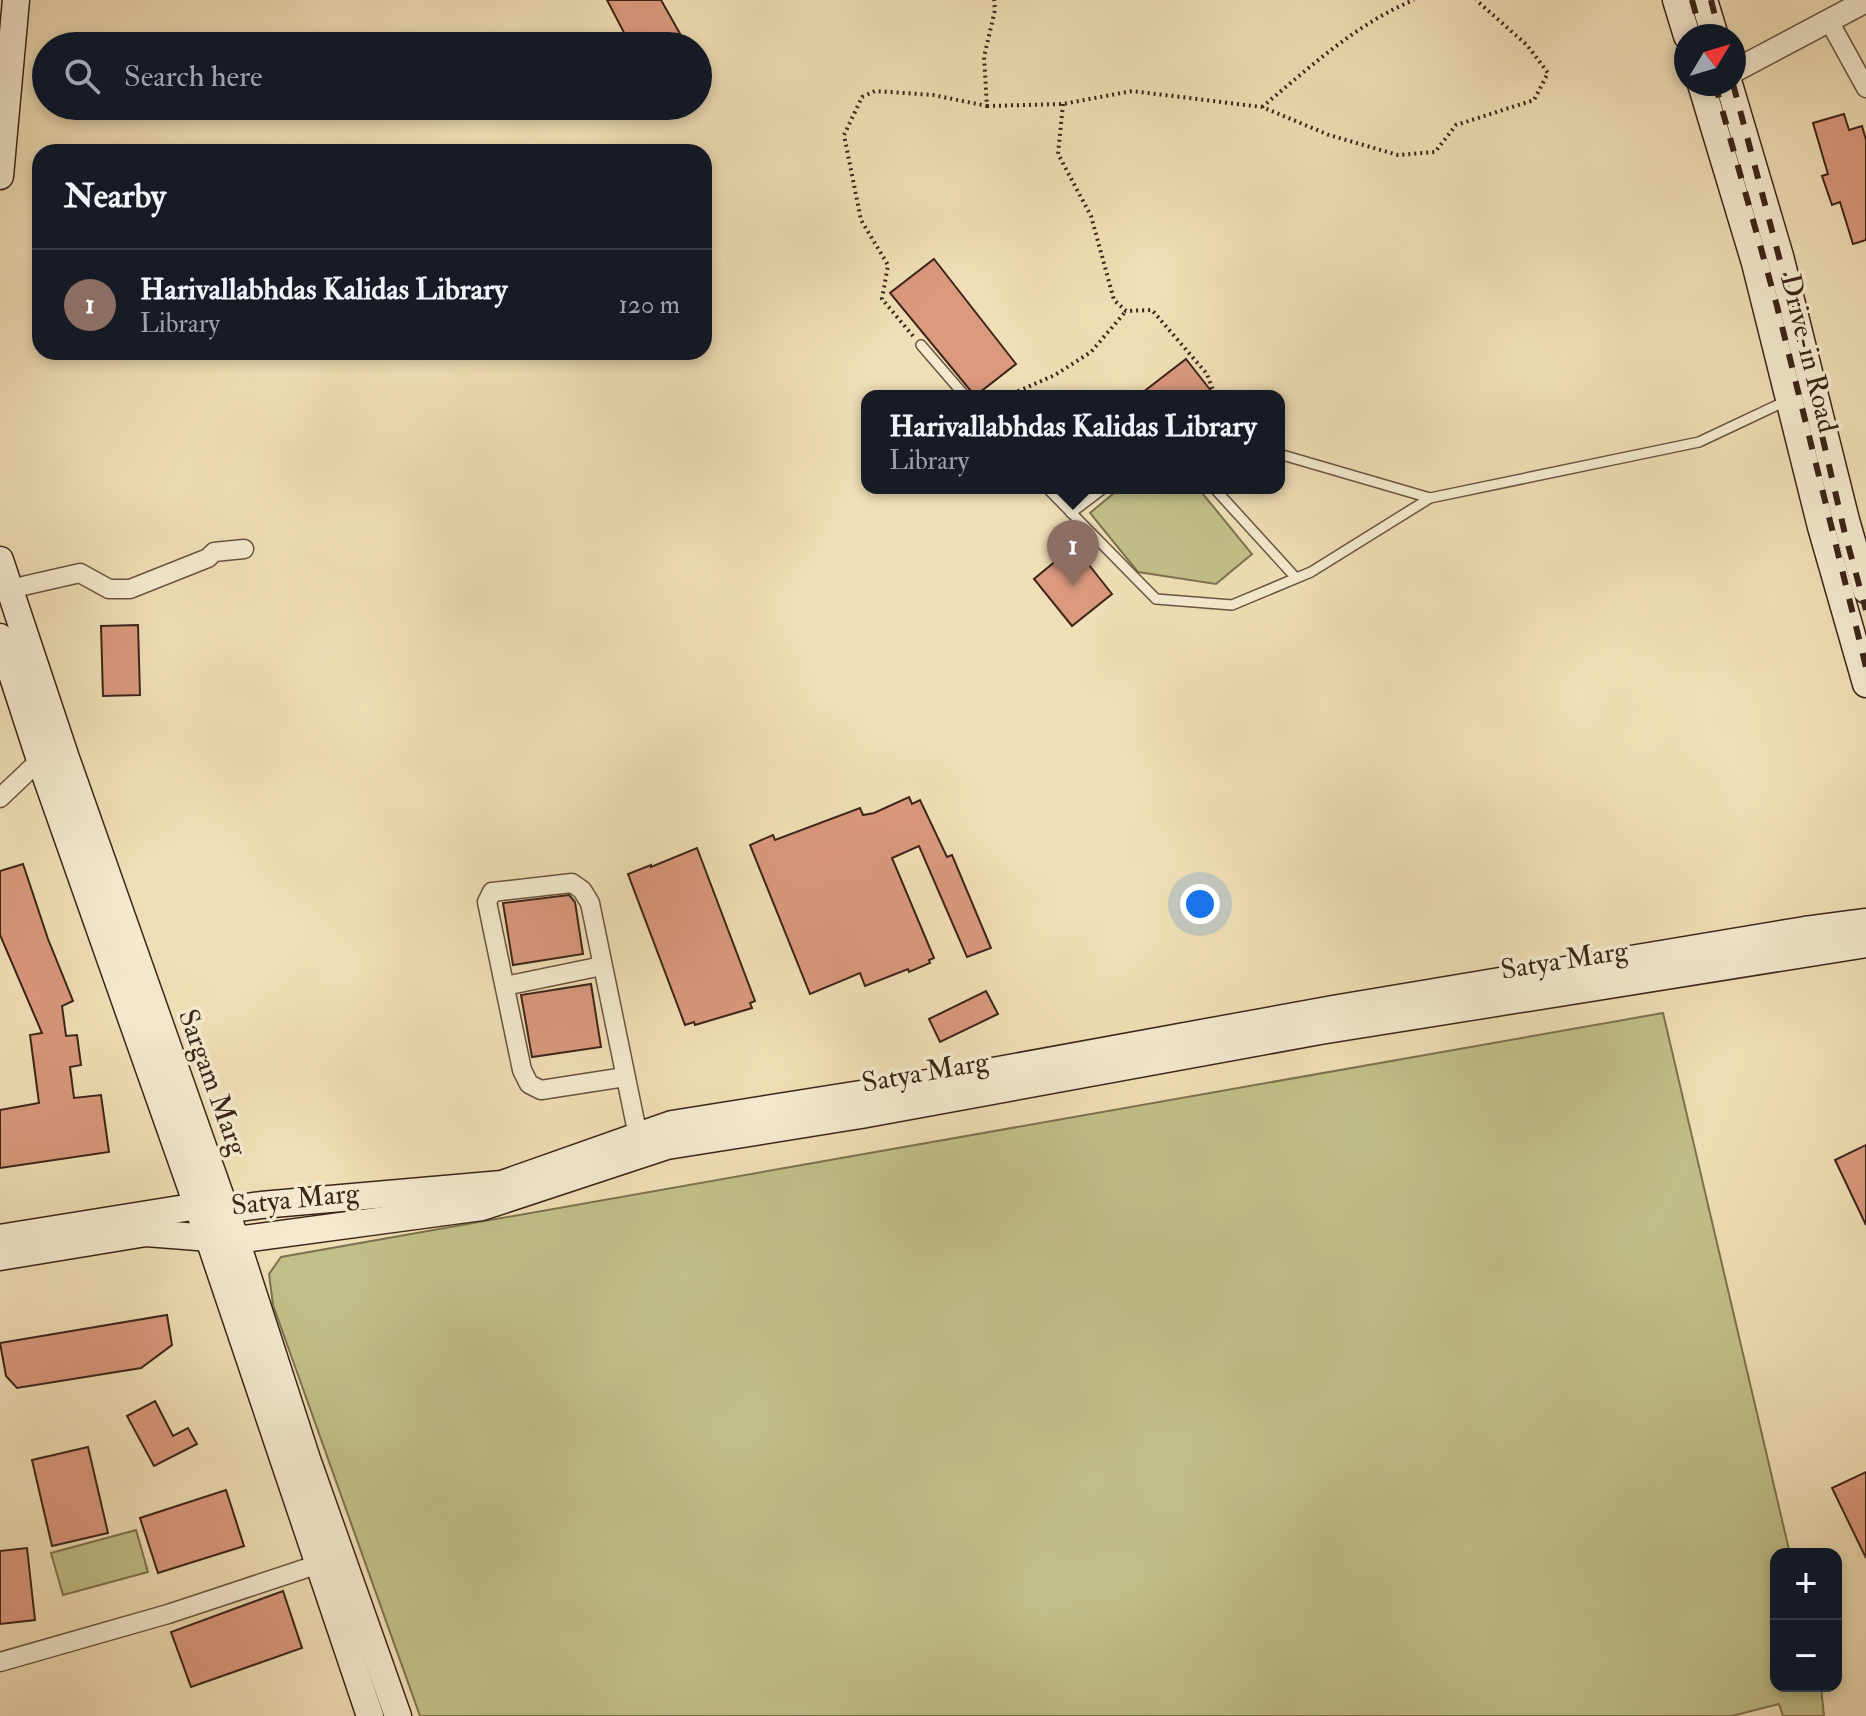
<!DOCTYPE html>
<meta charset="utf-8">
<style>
:root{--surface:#171b24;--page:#20242c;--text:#f1f3f6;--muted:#9ea1a6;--line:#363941;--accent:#d93025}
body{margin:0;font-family:"IM FELL Double Pica",serif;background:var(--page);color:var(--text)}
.controls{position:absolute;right:24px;bottom:24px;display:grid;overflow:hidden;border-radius:16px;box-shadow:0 4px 12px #0003}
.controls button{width:72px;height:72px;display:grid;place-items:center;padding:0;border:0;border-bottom:2px solid var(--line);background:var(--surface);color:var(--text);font:40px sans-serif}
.compass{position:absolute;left:1674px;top:24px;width:72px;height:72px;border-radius:50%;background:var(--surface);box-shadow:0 4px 12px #0003;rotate:52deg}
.you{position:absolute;left:1200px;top:904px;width:28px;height:28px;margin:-20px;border:6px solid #fff;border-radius:50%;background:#1a73e8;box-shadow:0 0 0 12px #1a73e833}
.badge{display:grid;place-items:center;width:52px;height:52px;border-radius:50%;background:var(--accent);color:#fff;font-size:26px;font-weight:700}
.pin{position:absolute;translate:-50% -66px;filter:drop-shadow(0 2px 4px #0008)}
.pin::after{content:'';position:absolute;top:42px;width:28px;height:24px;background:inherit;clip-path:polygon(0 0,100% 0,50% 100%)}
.popup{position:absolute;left:861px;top:390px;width:424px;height:104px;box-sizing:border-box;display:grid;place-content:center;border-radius:16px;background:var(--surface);filter:drop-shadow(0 2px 6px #0005);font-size:26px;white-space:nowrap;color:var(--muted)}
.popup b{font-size:30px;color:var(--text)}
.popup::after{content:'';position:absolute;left:50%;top:100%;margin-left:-16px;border:16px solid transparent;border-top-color:var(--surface)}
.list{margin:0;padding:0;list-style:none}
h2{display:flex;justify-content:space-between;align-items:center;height:104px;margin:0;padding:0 32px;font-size:34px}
h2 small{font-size:26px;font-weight:400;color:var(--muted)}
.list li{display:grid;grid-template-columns:52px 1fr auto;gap:24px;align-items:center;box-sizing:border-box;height:112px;padding:0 32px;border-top:2px solid var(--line)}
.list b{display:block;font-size:30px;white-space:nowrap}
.list p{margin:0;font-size:26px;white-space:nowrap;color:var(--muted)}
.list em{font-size:26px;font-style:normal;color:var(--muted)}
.icon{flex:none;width:44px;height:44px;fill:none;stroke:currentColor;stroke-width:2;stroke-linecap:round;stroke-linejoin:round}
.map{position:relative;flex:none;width:1866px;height:1716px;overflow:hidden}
.search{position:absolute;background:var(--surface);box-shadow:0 4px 12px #0003;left:32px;top:32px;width:680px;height:88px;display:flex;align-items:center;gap:20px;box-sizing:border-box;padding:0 28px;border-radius:44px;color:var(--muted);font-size:30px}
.panel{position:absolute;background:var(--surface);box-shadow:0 4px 12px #0003;left:32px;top:144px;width:680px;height:216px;border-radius:24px}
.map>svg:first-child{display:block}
.green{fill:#c1c088;stroke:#7e7250;stroke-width:2}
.building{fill:#db997e;stroke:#3c2519;stroke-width:2}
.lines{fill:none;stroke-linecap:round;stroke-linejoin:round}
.service-casing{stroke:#695440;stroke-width:12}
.minor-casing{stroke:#695440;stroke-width:21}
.tertiary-casing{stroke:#695440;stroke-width:25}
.secondary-casing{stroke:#3c2519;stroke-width:29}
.path{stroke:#3c2519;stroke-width:4;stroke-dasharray:2 4;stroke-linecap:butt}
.service{stroke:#f5ead0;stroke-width:9}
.minor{stroke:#f5ead0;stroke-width:18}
.tertiary{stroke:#f5ead0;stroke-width:22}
.secondary{stroke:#f5ead0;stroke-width:26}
.rail{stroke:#3c2519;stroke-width:6;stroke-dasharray:14 14;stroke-linecap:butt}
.labels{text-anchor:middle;stroke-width:7;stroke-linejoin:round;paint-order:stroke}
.street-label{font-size:28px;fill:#3c2519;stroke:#f5ead0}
</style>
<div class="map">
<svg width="1866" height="1716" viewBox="0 0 1866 1716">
<rect width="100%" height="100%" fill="#f0dfb6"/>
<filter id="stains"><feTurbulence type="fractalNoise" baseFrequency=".0025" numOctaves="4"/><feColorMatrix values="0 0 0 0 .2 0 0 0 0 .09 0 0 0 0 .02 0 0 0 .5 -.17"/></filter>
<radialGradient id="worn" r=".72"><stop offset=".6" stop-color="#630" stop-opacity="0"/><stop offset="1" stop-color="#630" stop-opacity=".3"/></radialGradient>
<g class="green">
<path d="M1120 488H1198L1252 554 1216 584 1138 572 1090 513Z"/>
<path d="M1663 1013 1790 1554H1776V1686H1821L1824 1716H1783L1779 1704 1732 1716H420L273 1305 269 1274 281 1257Z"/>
<path d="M136 1530 148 1572 63 1595 51 1553Z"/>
</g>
<g class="building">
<path d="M607 0H661L687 46H631Z"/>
<path d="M1844 114 1849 130 1862 126 1866 140V240L1853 244 1840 202 1832 205 1822 176 1828 174 1813 123Z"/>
<path d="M934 259 1016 364 975 396 890 293Z"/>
<path d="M1186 359 1215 396H1138Z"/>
<path d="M1074 546 1112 594 1072 626 1034 579Z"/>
<path d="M138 625 140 695 103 696 101 626Z"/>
<path d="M909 797 912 804 920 800 947 857 952 855 991 948 967 957 919 846 892 858 934 958 929 960 930 963 909 972 908 969 865 986 860 973 810 994 750 845 773 835 775 840 860 808 863 815 874 813Z"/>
<path d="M697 848 755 1001 750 1003 752 1008 695 1025 694 1022 685 1025 628 874 651 865V867Z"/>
<path d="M23 864 48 939 73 1001 62 1006 66 1036 77 1035 81 1065 70 1067 74 1098 101 1095 109 1152 0 1168V1110L39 1103 30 1035 42 1033 0 935V871Z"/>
<path d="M569 895 575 902 583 954 513 965 503 903Z"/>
<path d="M591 984 601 1047 532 1057 521 995Z"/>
<path d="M986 991 998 1014 940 1042 929 1019Z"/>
<path d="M1866 1145V1225L1835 1160Z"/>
<path d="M167 1315 172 1345 141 1368 17 1388 6 1376 0 1343Z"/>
<path d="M155 1401 173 1436 188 1428 197 1444 154 1466 127 1416Z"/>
<path d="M88 1447 108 1533 52 1546 32 1460Z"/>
<path d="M1866 1472V1558L1832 1488Z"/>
<path d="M226 1490 244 1546 158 1573 140 1518Z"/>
<path d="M27 1548 35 1620 0 1624V1551Z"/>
<path d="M283 1591 302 1648 191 1687 171 1632Z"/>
</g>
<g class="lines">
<g class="service-casing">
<g id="service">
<path d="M921 345 965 396"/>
<path d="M1279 454 1430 498"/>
<path d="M1047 488 1156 599 1232 605 1311 572 1430 498 1699 442 1786 401"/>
<path d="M1214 488 1296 578"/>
<path d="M1071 513 1104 488"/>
</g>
</g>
<g class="minor-casing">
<g id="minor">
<path d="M1829 21 1866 88"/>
<path d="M10 589 80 573 109 589H130L208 558 214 552 244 549"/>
<path d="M0 798 40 760"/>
<path d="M505 986 602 966"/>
<path d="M625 1077 541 1090 529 1084 522 1070 487 902 492 892 572 883 582 890 590 903 638 1136"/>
<path d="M0 1662 168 1614 319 1564"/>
</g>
</g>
<g class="tertiary-casing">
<path id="tertiary" d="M1734 71 1866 1"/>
</g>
<g class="secondary-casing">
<g id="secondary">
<path d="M1676 0 1687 36"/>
<path d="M1704 0 1715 36"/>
<path d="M1701 84 1755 263 1821 527 1866 684"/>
<path d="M1729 84 1780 256 1846 520 1866 590"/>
<path d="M0 176 16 0"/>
<path d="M0 560 66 758 236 1240 307 1459 398 1716"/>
<path d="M0 637 40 760 208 1236 370 1716"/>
<path d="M0 1238 198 1206 226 1210 261 1205 502 1184 672 1124 911 1086 1333 1009 1805 930 1866 922"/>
<path d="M0 1257 146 1233 236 1240 482 1207 667 1146 861 1115 1320 1031 1866 944"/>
</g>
</g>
<g class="path">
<path d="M1063 104 1058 154 1091 216 1114 300 1126 311 1152 310 1207 374 1215 396"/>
<path d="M987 106 1063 104 1132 91 1262 107 1329 135 1398 155 1435 152 1456 125 1534 100 1548 73 1527 45 1476 0"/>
<path d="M1262 107C1309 68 1357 23 1414 0"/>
<path d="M913 336 882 299 888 265 861 220 844 135 862 97 875 91 933 95 987 106 984 57 995 10 994 0"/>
<path d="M1007 396 1055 375 1091 352 1126 311"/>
</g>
<use href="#service" class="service"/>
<use href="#minor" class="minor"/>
<use href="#tertiary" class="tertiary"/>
<use href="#secondary" class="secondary"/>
<g class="rail">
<path d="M1692 0 1702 36"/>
<path d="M1711 0 1720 36"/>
<path d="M1715 84 1777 306 1866 667"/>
<path d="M1733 84 1791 302 1845 534 1866 610"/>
</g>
</g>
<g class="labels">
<g class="street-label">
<text transform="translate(1810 353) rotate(76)" y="10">Drive-in Road</text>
<text transform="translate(1564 959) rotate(-9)" y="10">Satya Marg</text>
<text transform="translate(925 1071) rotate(-10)" y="10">Satya Marg</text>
<text transform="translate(214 1082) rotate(70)" y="10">Sargam Marg</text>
<text transform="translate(295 1198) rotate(-6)" y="10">Satya Marg</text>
</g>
</g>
<rect width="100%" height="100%" filter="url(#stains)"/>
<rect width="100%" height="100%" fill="url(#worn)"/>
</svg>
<div class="controls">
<button>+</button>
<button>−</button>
</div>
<svg class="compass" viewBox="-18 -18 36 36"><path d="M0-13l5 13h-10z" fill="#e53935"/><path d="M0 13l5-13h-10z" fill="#9ea1a6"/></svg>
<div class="you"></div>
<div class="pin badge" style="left:1073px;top:586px;background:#8d6e63">1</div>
<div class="popup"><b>Harivallabhdas Kalidas Library</b>Library</div>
<div class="search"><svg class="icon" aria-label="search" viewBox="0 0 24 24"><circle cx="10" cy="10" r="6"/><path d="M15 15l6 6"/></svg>Search here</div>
<section class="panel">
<h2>Nearby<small></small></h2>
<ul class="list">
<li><span class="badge" style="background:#8d6e63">1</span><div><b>Harivallabhdas Kalidas Library</b><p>Library</p></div><em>120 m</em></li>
</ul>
</section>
</div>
